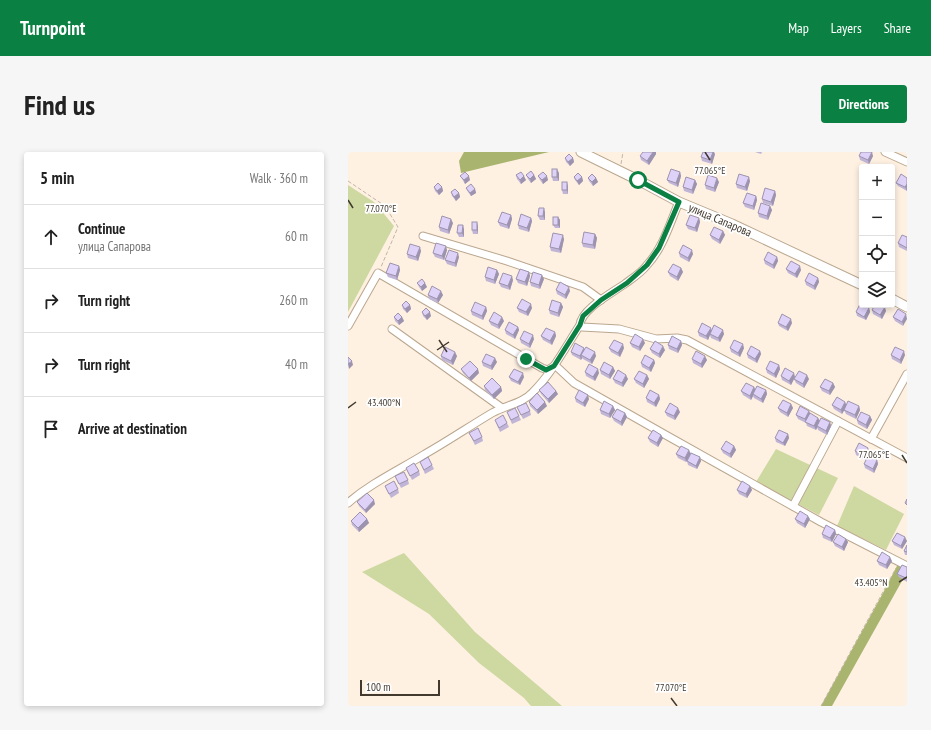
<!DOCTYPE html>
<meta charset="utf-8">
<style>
:root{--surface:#fff;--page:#f6f6f6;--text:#222;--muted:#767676;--line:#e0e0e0;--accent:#0b8043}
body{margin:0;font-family:"PT Sans Narrow",sans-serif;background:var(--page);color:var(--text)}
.controls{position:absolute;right:12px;top:12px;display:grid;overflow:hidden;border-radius:4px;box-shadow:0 2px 6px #0003}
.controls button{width:36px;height:36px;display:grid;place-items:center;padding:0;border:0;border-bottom:1px solid var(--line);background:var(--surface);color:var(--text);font:20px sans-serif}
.scale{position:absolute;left:12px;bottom:10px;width:80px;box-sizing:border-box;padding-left:4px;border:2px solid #42392f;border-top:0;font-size:11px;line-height:14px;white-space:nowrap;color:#42392f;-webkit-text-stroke:3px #fff;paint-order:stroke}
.stop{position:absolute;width:12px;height:12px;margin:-9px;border:3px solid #0b8043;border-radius:50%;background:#fff}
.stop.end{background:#0b8043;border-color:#fff;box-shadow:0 1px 4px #0008}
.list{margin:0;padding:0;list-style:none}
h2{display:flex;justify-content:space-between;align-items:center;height:52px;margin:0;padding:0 16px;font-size:17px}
h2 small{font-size:13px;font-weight:400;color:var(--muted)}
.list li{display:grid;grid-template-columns:26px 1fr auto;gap:12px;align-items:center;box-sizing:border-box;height:64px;padding:0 16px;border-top:1px solid var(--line)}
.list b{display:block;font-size:15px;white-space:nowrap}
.list p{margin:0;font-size:13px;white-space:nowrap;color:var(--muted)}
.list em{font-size:13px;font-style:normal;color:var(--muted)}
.icon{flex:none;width:22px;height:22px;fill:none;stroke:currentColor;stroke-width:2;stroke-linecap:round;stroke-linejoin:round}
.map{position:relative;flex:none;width:559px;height:554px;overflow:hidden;border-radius:4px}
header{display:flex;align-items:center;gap:24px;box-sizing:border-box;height:56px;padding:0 20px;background:var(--accent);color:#fff}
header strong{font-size:19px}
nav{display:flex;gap:22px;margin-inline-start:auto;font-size:14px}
.intro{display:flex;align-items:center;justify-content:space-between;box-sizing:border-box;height:96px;padding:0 24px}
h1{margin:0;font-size:28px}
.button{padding:10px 18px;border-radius:4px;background:var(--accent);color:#fff;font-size:14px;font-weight:700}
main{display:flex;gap:24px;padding:0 24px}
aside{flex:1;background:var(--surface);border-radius:4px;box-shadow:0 2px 6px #0003}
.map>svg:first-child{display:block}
.green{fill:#ced8a1}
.forest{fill:#a9b56f}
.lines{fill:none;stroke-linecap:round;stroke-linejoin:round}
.minor-casing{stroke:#bba78f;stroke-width:9}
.major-casing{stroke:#bba78f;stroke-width:11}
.path{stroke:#c1b5a8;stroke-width:1;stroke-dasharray:4 2;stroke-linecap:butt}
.minor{stroke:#fff;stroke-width:7}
.major{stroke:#fff;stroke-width:9}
.wall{fill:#c0b5d6}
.shaded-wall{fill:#9c93ae}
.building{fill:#dfd2f9;stroke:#9c93ae}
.route{stroke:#0b8043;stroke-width:5}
.ticks{fill:none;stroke:#42392f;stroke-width:1.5}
.labels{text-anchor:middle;stroke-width:3.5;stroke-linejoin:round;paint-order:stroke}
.street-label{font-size:12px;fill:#42392f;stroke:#fff}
.ticks-label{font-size:10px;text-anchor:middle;fill:#42392f;stroke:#fff;stroke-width:3.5;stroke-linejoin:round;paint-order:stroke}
</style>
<header>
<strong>Turnpoint</strong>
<nav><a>Map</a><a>Layers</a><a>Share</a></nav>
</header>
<div class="intro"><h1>Find us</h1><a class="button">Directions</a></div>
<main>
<aside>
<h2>5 min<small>Walk · 360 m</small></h2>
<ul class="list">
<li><svg class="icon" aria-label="ahead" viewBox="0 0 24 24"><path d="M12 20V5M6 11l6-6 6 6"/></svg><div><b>Continue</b><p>улица Сапарова</p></div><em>60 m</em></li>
<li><svg class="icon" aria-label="right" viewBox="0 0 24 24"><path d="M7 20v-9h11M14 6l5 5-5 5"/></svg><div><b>Turn right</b></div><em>260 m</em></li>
<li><svg class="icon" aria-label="right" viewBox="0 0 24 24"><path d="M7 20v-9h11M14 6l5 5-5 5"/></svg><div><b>Turn right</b></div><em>40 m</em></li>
<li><svg class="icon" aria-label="arrive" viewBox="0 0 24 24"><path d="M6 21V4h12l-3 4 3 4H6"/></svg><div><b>Arrive at destination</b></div></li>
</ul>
</aside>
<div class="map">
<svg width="559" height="554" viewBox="0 0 559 554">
<rect width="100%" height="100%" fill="#fef1e2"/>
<g class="green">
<path d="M0 33 26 50 46 74 0 160Z"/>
<path d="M428 297 490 326 471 363 408 330Z"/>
<path d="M506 334 556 362 538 398 489 374Z"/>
<path d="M56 401 127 480 214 554H183L176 546 131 511 81 462 14 420Z"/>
</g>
<g class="forest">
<path d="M116 0H201L113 21 111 9Z"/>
<path d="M550 412 559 420 484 554H473L535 441Z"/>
</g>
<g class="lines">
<g class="minor-casing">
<g id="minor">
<path d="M537 0 559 10"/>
<path d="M331 50C322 71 315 96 299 113 294 120 285 126 278 131 266 140 233 157 232 173L234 175 271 177 308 187 329 186 339 188 559 306"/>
<path d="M75 84 159 109 235 135 253 148"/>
<path d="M0 174 30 121 194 216 200 218 206 214 209 215 226 231 316 282 473 370 559 414"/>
<path d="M44 177 154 256"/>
<path d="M523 287 559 222"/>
<path d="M0 351C23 331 51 318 77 302 100 289 122 274 144 261 158 253 174 252 185 240 204 221 217 196 232 173"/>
<path d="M445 354 490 269"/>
</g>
</g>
<g class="major-casing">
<g id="major">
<path d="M233 0 290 28 331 50 384 72 514 133"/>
<path d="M544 147 559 155"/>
</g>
</g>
<g class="path">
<path d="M273 12 275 0"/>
<path d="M0 29 37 54 50 75 33 115"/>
<path d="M473 554 548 416"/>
</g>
<use href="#minor" class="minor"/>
<use href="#major" class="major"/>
</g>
<g class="wall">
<path d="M407 0H414L413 2Z"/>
<path d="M308 2 301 13 293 8 292 4Z"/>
<path d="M367 2 364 12 354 9 353 5Z"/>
<path d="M511 4H525L521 12 512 8Z"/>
<path d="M217 6H225L226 10 222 14 218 10Z"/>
<path d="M332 20 333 24 330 35 321 31 319 28Z"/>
<path d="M211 21V29H205L204 25Z"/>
<path d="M168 23 178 28 173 32 169 27Z"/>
<path d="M178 23H186L188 27 183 31 180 27Z"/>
<path d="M112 24 122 28 117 32 114 27Z"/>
<path d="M190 24 200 28 195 32 192 28Z"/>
<path d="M226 25H234L235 29 231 33 227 28Z"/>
<path d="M240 26H248L250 30 245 34 241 29Z"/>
<path d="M559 26V39L550 34 548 31Z"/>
<path d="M347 28 349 32 345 42 336 39 335 35Z"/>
<path d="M402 29 399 39 389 36 388 32Z"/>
<path d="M371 30 367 40 358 37 357 33Z"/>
<path d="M220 34V42H215L214 38Z"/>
<path d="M86 35H94L95 39 91 43 87 39Z"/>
<path d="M118 36 127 37 128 41 123 44 120 40Z"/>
<path d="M427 39 428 43 425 54 415 51 414 47Z"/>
<path d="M103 40 111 41 112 45 108 49 104 44Z"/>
<path d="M408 44 409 48 406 58 397 55 395 51Z"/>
<path d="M422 54 424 58 420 68 411 65 410 61Z"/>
<path d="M197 60V68H192L190 64Z"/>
<path d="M163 63 164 67 161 77 152 74 150 70Z"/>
<path d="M210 65 212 68V76H207L205 73Z"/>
<path d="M183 66 184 69 181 80 171 77 170 73Z"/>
<path d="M351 66 352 70 349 80 340 77 338 73Z"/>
<path d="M105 71 101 82 92 79 91 75Z"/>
<path d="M130 74V82H125L124 78Z"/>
<path d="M116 77V85H111L109 81Z"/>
<path d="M375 79 377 83 372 92 364 87 362 83Z"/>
<path d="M247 82 249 86 247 97 235 95 234 91Z"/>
<path d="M559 85V99L551 95 550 91Z"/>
<path d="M216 87 213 101 203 99 202 95Z"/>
<path d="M99 98 96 108 87 105 85 101Z"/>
<path d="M73 99 70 109 60 106 59 102Z"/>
<path d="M331 101 345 102 341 110 332 105Z"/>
<path d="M111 105 108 115 99 112 97 108Z"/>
<path d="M429 105 430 109 426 117 417 112 416 108Z"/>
<path d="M51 114 52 118 49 128 40 125 38 121Z"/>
<path d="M333 116 335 120 330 129 322 124 320 120Z"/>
<path d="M438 117 453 118 449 126 440 121Z"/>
<path d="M149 118 151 122 147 132 138 129 137 125Z"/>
<path d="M181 120 182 124 179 134 170 131 168 127Z"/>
<path d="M470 126 471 130 467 138 458 133 457 129Z"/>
<path d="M196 127 192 137 183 134 182 130Z"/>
<path d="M165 128 162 138 153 135 151 131Z"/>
<path d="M69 131 79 135 74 139 71 135Z"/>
<path d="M208 138 222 139 218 147 209 142Z"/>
<path d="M80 143H95L90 151 81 147Z"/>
<path d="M213 151 215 155 211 165 202 162 201 158Z"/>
<path d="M54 153H62L63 157 59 161 55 157Z"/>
<path d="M138 155 139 159 135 168 124 163 123 159Z"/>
<path d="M169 156H184L180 164 171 160Z"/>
<path d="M521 156 522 160 518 168 509 164 508 160Z"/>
<path d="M550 157 555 174 547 169 545 165Z"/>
<path d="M524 158 538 159 534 167 525 162Z"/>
<path d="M74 160 83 164 79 168 75 164Z"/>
<path d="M46 165H54L56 169 51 173 47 169Z"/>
<path d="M141 169H156L151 177 143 173Z"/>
<path d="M430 171H444L440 179 431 174Z"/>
<path d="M170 175 171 178 167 187 158 182 157 178Z"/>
<path d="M363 178 376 182 372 190 363 186 362 183 360 188 351 184 350 180Z"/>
<path d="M207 180 208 184 204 193 195 188 193 184Z"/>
<path d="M172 187H186L182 196 173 191Z"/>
<path d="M333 189 334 193 330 201 321 197 320 193Z"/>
<path d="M282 191H297L292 199 284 195Z"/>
<path d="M261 196H276L272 205 263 200Z"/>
<path d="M382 196H396L392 205 383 200Z"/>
<path d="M302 197 317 198 312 206 304 201Z"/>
<path d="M237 198 248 204 244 212 235 207 234 206 233 208 224 203 223 200Z"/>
<path d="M412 199 413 202 409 211 400 206 399 202Z"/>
<path d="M543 203H557L553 212 544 207Z"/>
<path d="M93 204H109L105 213 94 208Z"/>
<path d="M344 207 359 208 354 216 345 211Z"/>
<path d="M306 208 307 211 303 220 294 215 293 211Z"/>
<path d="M134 210H149L144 218 135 214Z"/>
<path d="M431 213 432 217 428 226 419 221 418 217Z"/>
<path d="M265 215 267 219 262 227 253 222 252 218Z"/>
<path d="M113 217 131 221 123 229 115 221Z"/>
<path d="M237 220 251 221 247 229 238 224Z"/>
<path d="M299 223 301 227 296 236 288 231 286 227Z"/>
<path d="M433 224 447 225 443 233 434 228Z"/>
<path d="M161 225H176L172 233 163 229Z"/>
<path d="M265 227H280L275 235 267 231Z"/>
<path d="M446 227H461L456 236 448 231Z"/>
<path d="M485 231 487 235 482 243 474 239 472 235Z"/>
<path d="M136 234 153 235 154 239 146 247 137 238Z"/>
<path d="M406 235 407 238H418L419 242 415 251 406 246 405 244 403 248 395 243 393 239Z"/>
<path d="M191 238 208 239 210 242 201 251 193 242Z"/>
<path d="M311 243 312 247 308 255 299 250 298 246Z"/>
<path d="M227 246 241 247 237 255 228 250Z"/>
<path d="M181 250 199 254 190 262 182 254Z"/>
<path d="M443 252 445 256 440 265 432 260 430 256Z"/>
<path d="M484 253H499L511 254 512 258 508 267 498 262 496 258 494 262 486 257Z"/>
<path d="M265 254 267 258 262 266 253 262 252 258Z"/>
<path d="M169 255 182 259 183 263 175 267Z"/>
<path d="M461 259 462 262 470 266 472 269 482 270 483 274 479 283 470 278 469 275 468 278 459 274 458 271 450 267 448 263Z"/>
<path d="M159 260 171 264 173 268 164 272Z"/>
<path d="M317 260H332L327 268 319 264Z"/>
<path d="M277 261 279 265 274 274 266 269 264 265Z"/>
<path d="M522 264 524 268 519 277 510 272 509 268Z"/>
<path d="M147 268 159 271 161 275 152 280Z"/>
<path d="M121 281 134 285 135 289 127 293Z"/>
<path d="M440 282 441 286 437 294 428 290 427 286Z"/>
<path d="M313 283 315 286 310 295 302 290 300 286Z"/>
<path d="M386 294 388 298 383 306 375 301 373 297Z"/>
<path d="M507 299H521L517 308 508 303Z"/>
<path d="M328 302H343L352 305 353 309 349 317 340 313 339 309 338 310 330 306Z"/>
<path d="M529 308 530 312 526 321 517 316 516 312Z"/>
<path d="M72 310 84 313 86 317 77 322Z"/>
<path d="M58 316 71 319 72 323 64 328Z"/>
<path d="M47 324 60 328 61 332 53 336Z"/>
<path d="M37 334 50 337 51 341 43 346Z"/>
<path d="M402 334 404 338 399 346 391 342 389 338Z"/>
<path d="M9 350 27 352 18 361 11 354Z"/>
<path d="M19 367 21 371 11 380 4 373 3 369Z"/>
<path d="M447 367H462L457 376 449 371Z"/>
<path d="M487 378 488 382 484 390 475 386 474 382Z"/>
<path d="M498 387 500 390 496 399 487 394 485 390Z"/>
<path d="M544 389H559L554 397 546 393Z"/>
<path d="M559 393V403H557L556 399Z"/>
<path d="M529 409H544L539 417 531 413Z"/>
<path d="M559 415V430L551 425 549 422Z"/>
</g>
<g class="shaded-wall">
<path d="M305 0H308V2L301 13 299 9Z"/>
<path d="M365 0H366L367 2 364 12 362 8Z"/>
<path d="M524 0 525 4 521 12 520 8Z"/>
<path d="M225 6 226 10 222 14 220 10Z"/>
<path d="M209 17 211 21V29L209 25Z"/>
<path d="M332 20 333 24 330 35 328 31Z"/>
<path d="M186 23 188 27 183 31 182 27Z"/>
<path d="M121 24 122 28 117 32 116 28Z"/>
<path d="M176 24 178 28 173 32 172 28Z"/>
<path d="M199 24 200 28 195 32 194 28Z"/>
<path d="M234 25 235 29 231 33 229 29Z"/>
<path d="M401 25 402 29 399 39 397 35Z"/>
<path d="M248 26 250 30 245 34 244 30Z"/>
<path d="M369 26 371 30 367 40 366 36Z"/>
<path d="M347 28 349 32 345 42 344 38Z"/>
<path d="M219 30 220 34V42L219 38Z"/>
<path d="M559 32V39L557 35Z"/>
<path d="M94 35 95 39 91 43 89 39Z"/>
<path d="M127 37 128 41 123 44 122 41Z"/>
<path d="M427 39 428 43 425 54 423 50Z"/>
<path d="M111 41 112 45 108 49 106 45Z"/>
<path d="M408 44 409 48 406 58 405 54Z"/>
<path d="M422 54 424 58 420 68 419 64Z"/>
<path d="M196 56 197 60V68L195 64Z"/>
<path d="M163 63 164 67 161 77 159 73Z"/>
<path d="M210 65 212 68V76L210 73Z"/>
<path d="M183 66 184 69 181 80 179 76Z"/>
<path d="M351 66 352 70 349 80 347 76Z"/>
<path d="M103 67 105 71 101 82 100 78Z"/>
<path d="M129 70 130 74V82L129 78Z"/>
<path d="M115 73 116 77V85L114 81Z"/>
<path d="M375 79 377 83 372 92 371 88Z"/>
<path d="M247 82 249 86 247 97 245 93Z"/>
<path d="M215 83 216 87 213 101 211 97Z"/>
<path d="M98 94 99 98 96 108 94 104Z"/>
<path d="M72 95 73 99 70 109 68 105Z"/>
<path d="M344 98 345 102 341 110 340 106Z"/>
<path d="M110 101 111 105 108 115 107 111Z"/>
<path d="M429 105 430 109 426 117 425 113Z"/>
<path d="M51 114 52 118 49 128 48 124Z"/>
<path d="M452 114 453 118 449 126 447 122Z"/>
<path d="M333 116 335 120 330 129 329 125Z"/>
<path d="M149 118 151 122 147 132 146 128Z"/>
<path d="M181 120 182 124 179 134 177 130Z"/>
<path d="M194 123 196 127 192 137 191 133Z"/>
<path d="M164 124 165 128 162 138 160 134Z"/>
<path d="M470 126 471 130 467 138 466 134Z"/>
<path d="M77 131 79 135 74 139 73 135Z"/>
<path d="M221 135 222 139 218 147 217 143Z"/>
<path d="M93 139 95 143 90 151 89 147Z"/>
<path d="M213 151 215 155 211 165 210 161Z"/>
<path d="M183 152 184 156 180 164 178 160Z"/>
<path d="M62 153 63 157 59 161 57 157Z"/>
<path d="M138 155 139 159 135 168 134 164Z"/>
<path d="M537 155 538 159 534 167 532 163Z"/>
<path d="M521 156 522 160 518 168 516 165Z"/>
<path d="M82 160 83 164 79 168 77 164Z"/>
<path d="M558 162 559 167 555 174 554 170Z"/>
<path d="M54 165 56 169 51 173 50 169Z"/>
<path d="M154 165 156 169 151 177 150 173Z"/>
<path d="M443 167 444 171 440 179 438 175Z"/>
<path d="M170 175 171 178 167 187 165 183Z"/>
<path d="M363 176 364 180 362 182V183L360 188 358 184Z"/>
<path d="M375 178 376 182 372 190 370 186Z"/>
<path d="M207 180 208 184 204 193 202 189Z"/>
<path d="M185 183 186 187 182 196 181 192Z"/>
<path d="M295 187 297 191 292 199 291 195Z"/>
<path d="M333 189 334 193 330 201 329 197Z"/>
<path d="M275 192 276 196 272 205 270 201Z"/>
<path d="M395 192 396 196 392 205 390 201Z"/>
<path d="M315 194 317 198 312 206 311 202Z"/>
<path d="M236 196 237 200 233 203 234 206 233 208 232 204Z"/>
<path d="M412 199 413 202 409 211 407 207Z"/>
<path d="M556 199 557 203 553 212 552 208Z"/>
<path d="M107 200 109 204 105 213 103 209Z"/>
<path d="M247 200 248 204 244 212 242 208Z"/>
<path d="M357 204 359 208 354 216 353 212Z"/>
<path d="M147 206 149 210 144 218 143 214Z"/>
<path d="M306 208 307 211 303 220 301 216Z"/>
<path d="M4 209 5 213 1 217 0 212Z"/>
<path d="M431 213 432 217 428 226 426 222Z"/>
<path d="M265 215 267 219 262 227 261 223Z"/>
<path d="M130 217 131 221 123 229 121 226Z"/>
<path d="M250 217 251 221 247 229 245 225Z"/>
<path d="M175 221 176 225 172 233 170 230Z"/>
<path d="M446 221 447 225 443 233 441 229Z"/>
<path d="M278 223 280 227 275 235 274 231Z"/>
<path d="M299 223 301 227 296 236 295 232Z"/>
<path d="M459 223 461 227 456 236 455 232Z"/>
<path d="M485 231 487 235 482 243 481 239Z"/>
<path d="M153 235 154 239 146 247 144 243Z"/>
<path d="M406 235 408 239 405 242V244L403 248 402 244Z"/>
<path d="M418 238 419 242 415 251 413 247Z"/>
<path d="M208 239 210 242 201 251 200 247Z"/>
<path d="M240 243 241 247 237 255 235 251Z"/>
<path d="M311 243 312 247 308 255 306 251Z"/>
<path d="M197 250 199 254 190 262 189 258Z"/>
<path d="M497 250 499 254 494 262 493 258Z"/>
<path d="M443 252 445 256 440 265 439 261Z"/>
<path d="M265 254 267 258 262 266 261 262Z"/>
<path d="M511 254 512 258 508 267 507 263Z"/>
<path d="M330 256 332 260 327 268 326 264Z"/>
<path d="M461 259 463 263 458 270 457 267Z"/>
<path d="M277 261 279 265 274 274 273 270Z"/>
<path d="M522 264 524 268 519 277 518 273Z"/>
<path d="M470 266 472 270 468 278 466 274Z"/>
<path d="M482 270 483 274 479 283 478 279Z"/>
<path d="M440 282 441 286 437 294 435 291Z"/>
<path d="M313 283 315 286 310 295 309 291Z"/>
<path d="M386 294 388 298 383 306 382 302Z"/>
<path d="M520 296 521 299 517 308 516 304Z"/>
<path d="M341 298 343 302 338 310 337 306Z"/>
<path d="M352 305 353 309 349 317 348 314Z"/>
<path d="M529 308 530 312 526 321 525 317Z"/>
<path d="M402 334 404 338 399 346 398 342Z"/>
<path d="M26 348 27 352 18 361 17 358Z"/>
<path d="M460 364 462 367 457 376 456 372Z"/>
<path d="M19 367 21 371 11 380 10 376Z"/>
<path d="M487 378 488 382 484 390 482 386Z"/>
<path d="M557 385 559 389 554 397 553 394Z"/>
<path d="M498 387 500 390 496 399 494 395Z"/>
<path d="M542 405 544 409 539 417 538 413Z"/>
</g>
<g class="building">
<path d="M295 0H305L299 9 292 4Z"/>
<path d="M355 0H365L362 8 353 5Z"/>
<path d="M513 0H524L520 8 511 4Z"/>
<path d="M221 2 225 6 220 10 217 6Z"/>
<rect x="204" y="17" width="5" height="8"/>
<path d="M323 17 332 20 328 31 319 28Z"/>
<path d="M183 19 186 23 182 27 178 23Z"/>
<path d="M117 20 121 24 116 28 112 24Z"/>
<path d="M173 20 176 24 172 28 168 23Z"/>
<path d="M195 20 199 24 194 28 190 24Z"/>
<path d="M230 21 234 25 229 29 226 25Z"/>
<path d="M244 22 248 26 244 30 240 26Z"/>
<path d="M391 22 401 25 397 35 388 32Z"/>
<path d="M553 22 559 26V32L557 35 548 31Z"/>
<path d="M360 23 369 26 366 36 357 33Z"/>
<path d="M338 25 347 28 344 38 335 35Z"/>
<rect x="214" y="30" width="5" height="8"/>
<path d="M90 31 94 35 89 39 86 35Z"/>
<path d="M123 32 127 37 122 41 118 36Z"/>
<path d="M417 36 427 39 423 50 414 47Z"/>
<path d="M107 37 111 41 106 45 103 40Z"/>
<path d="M399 41 408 44 405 54 395 51Z"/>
<path d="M413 51 422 54 419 64 410 61Z"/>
<path d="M191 56H196L195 64H190Z"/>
<path d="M154 60 163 63 159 73 150 70Z"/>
<path d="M173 62 183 66 179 76 170 73Z"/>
<path d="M342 63 351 66 347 76 338 73Z"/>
<path d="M94 64 103 67 100 78 91 75Z"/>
<rect x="205" y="65" width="5" height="8"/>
<rect x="124" y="70" width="5" height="8"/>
<path d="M110 73H115L114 81H109Z"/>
<path d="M366 75 375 79 371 88 362 83Z"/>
<path d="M236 80 247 82 245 93 234 91Z"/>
<path d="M205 81 215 83 211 97 202 95Z"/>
<path d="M554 83 559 85V96L550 91Z"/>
<path d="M88 91 98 94 94 104 85 101Z"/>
<path d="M62 92 72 95 68 105 59 102Z"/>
<path d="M335 93 344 98 340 106 331 101Z"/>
<path d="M101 98 110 101 107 111 97 108Z"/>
<path d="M420 100 429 105 425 113 416 108Z"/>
<path d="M443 109 452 114 447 122 438 117Z"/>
<path d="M42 111 51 114 48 124 38 121Z"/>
<path d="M325 112 333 116 329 125 320 120Z"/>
<path d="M140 115 149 118 146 128 137 125Z"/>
<path d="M172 117 181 120 177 130 168 127Z"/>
<path d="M185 120 194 123 191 133 182 130Z"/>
<path d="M155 121 164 124 160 134 151 131Z"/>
<path d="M461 121 470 126 466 134 457 129Z"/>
<path d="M74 127 77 131 73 135 69 131Z"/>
<path d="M212 130 221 135 217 143 208 138Z"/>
<path d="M84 134 93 139 89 147 80 143Z"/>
<path d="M174 147 183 152 178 160 169 156Z"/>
<path d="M204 148 213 151 210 161 201 158Z"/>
<path d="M58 149 62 153 57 157 54 153Z"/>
<path d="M127 150 138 155 134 164 123 159Z"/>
<path d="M512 152 521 156 516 165 508 160Z"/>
<path d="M527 153H534L537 155 532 163 524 158Z"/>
<path d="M78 156 82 160 77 164 74 160Z"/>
<path d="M550 157 558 162 554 170 545 165Z"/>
<path d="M146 160 154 165 150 173 141 169Z"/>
<path d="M50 161 54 165 50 169 46 165Z"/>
<path d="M434 162 443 167 438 175 430 171Z"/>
<path d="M161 170 170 175 165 183 157 178Z"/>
<path d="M354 171 363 176 358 184 350 180Z"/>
<path d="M366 173 375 178 370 186 362 182Z"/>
<path d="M198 176 207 180 202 189 193 184Z"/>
<path d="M176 179 185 183 181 192 172 187Z"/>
<path d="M287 182 295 187 291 195 282 191Z"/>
<path d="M324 184 333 189 329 197 320 193Z"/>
<path d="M266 188 275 192 270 201 261 196Z"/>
<path d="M386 188 395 192 390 201 382 196Z"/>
<path d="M307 189 315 194 311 202 302 197Z"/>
<path d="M227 191 236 196 232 204 223 200Z"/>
<path d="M403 194 412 199 407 207 399 202Z"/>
<path d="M97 195 107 200 103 209 93 204Z"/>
<path d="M238 195 247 200 242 208 233 203Z"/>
<path d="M547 195 556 199 552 208 543 203Z"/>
<path d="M348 199 357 204 353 212 344 207Z"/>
<path d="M138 202 147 206 143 214 134 210Z"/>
<path d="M297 203 306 208 301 216 293 211Z"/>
<path d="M0 205 4 209 0 212Z"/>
<path d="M122 209 130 217 121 226 113 217Z"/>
<path d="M422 209 431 213 426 222 418 217Z"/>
<path d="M256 210 265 215 261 223 252 218Z"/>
<path d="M241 212 250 217 245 225 237 220Z"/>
<path d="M437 216 446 221 441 229 433 224Z"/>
<path d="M166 217 175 221 170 230 161 225Z"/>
<path d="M270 218 278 223 274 231 265 227Z"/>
<path d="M291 219 299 223 295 232 286 227Z"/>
<path d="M451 219 459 223 455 232 446 227Z"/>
<path d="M144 226 153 235 144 243 136 234Z"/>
<path d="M477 227 485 231 481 239 472 235Z"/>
<path d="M200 230 208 239 200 247 191 238Z"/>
<path d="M398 231 406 235 402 244 393 239Z"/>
<path d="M409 234 418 238 413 247 405 242Z"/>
<path d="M231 238 240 243 235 251 227 246Z"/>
<path d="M302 238 311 243 306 251 298 246Z"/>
<path d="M189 241 197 250 189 258 181 250Z"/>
<path d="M489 245 497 250 493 258 484 253Z"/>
<path d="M435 248 443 252 439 261 430 256Z"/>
<path d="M256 249 265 254 261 262 252 258Z"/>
<path d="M500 249 511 254 507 263 496 258Z"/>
<path d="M178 251 182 259 173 263 169 255Z"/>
<path d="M322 251 330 256 326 264 317 260Z"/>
<path d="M452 254 461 259 457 267 448 263Z"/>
<path d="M167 256 171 264 163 268 159 260Z"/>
<path d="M269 257 277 261 273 270 264 265Z"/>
<path d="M513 260 522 264 518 273 509 268Z"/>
<path d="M462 261 470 266 466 274 457 270Z"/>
<path d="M155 263 159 271 151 276 147 268Z"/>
<path d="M473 266 482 270 478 279 469 274Z"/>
<path d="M130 276 134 285 126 289 121 281Z"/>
<path d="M305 278 313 283 309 291 300 286Z"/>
<path d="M431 278 440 282 435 291 427 286Z"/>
<path d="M378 289 386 294 382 302 373 297Z"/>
<path d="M511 291 520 296 516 304 507 299Z"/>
<path d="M333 294 341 298 337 306 328 302Z"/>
<path d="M343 301 352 305 348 314 339 309Z"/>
<path d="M520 304 529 308 525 317 516 312Z"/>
<path d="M80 305 84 313 76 318 72 310Z"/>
<path d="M66 311 71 319 62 324 58 316Z"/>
<path d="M56 320 60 328 51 332 47 324Z"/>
<path d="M46 329 50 337 41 342 37 334Z"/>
<path d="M394 329 402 334 398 342 389 338Z"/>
<path d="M19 341 26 348 17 358 9 350Z"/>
<path d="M559 347V353L557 351Z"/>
<path d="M452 359 460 364 456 372 447 367Z"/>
<path d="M12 360 19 367 10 376 3 369Z"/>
<path d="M478 373 487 378 482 386 474 382Z"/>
<path d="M549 381 557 385 553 394 544 389Z"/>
<path d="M490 382 498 387 494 395 485 390Z"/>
<path d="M559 393V400L556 399Z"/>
<path d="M534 400 542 405 538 413 529 409Z"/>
<path d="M554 413 559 415V424L558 426 549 422Z"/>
</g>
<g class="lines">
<path class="route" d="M178 207 198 218 206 214 232 173 235 164 253 148 279 131 299 113 311 96 331 50 290 28"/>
</g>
<path class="ticks" d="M357 0 362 8M0 48 5 56M91 188 99 200M89 198 101 190M0 256 8 250M554 303 559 311M551 430 559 425M323 546 329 554"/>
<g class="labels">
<g class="street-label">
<text transform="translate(372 68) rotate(23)" y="4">улица Сапарова</text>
</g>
</g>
<g class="ticks-label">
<text x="362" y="22">77.065°E</text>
<text x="33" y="60">77.070°E</text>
<text x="36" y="254">43.400°N</text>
<text x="526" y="306">77.065°E</text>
<text x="523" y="434">43.405°N</text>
<text x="323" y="539">77.070°E</text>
</g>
</svg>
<div class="controls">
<button>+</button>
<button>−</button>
<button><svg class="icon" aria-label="locate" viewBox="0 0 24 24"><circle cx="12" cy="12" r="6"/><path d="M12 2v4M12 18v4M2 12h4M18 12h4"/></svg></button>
<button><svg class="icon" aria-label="layers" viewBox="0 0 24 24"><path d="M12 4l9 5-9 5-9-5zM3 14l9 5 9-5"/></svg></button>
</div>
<div class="scale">100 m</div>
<div class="stop" style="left:290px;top:28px"></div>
<div class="stop end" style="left:178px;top:207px"></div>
</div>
</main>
